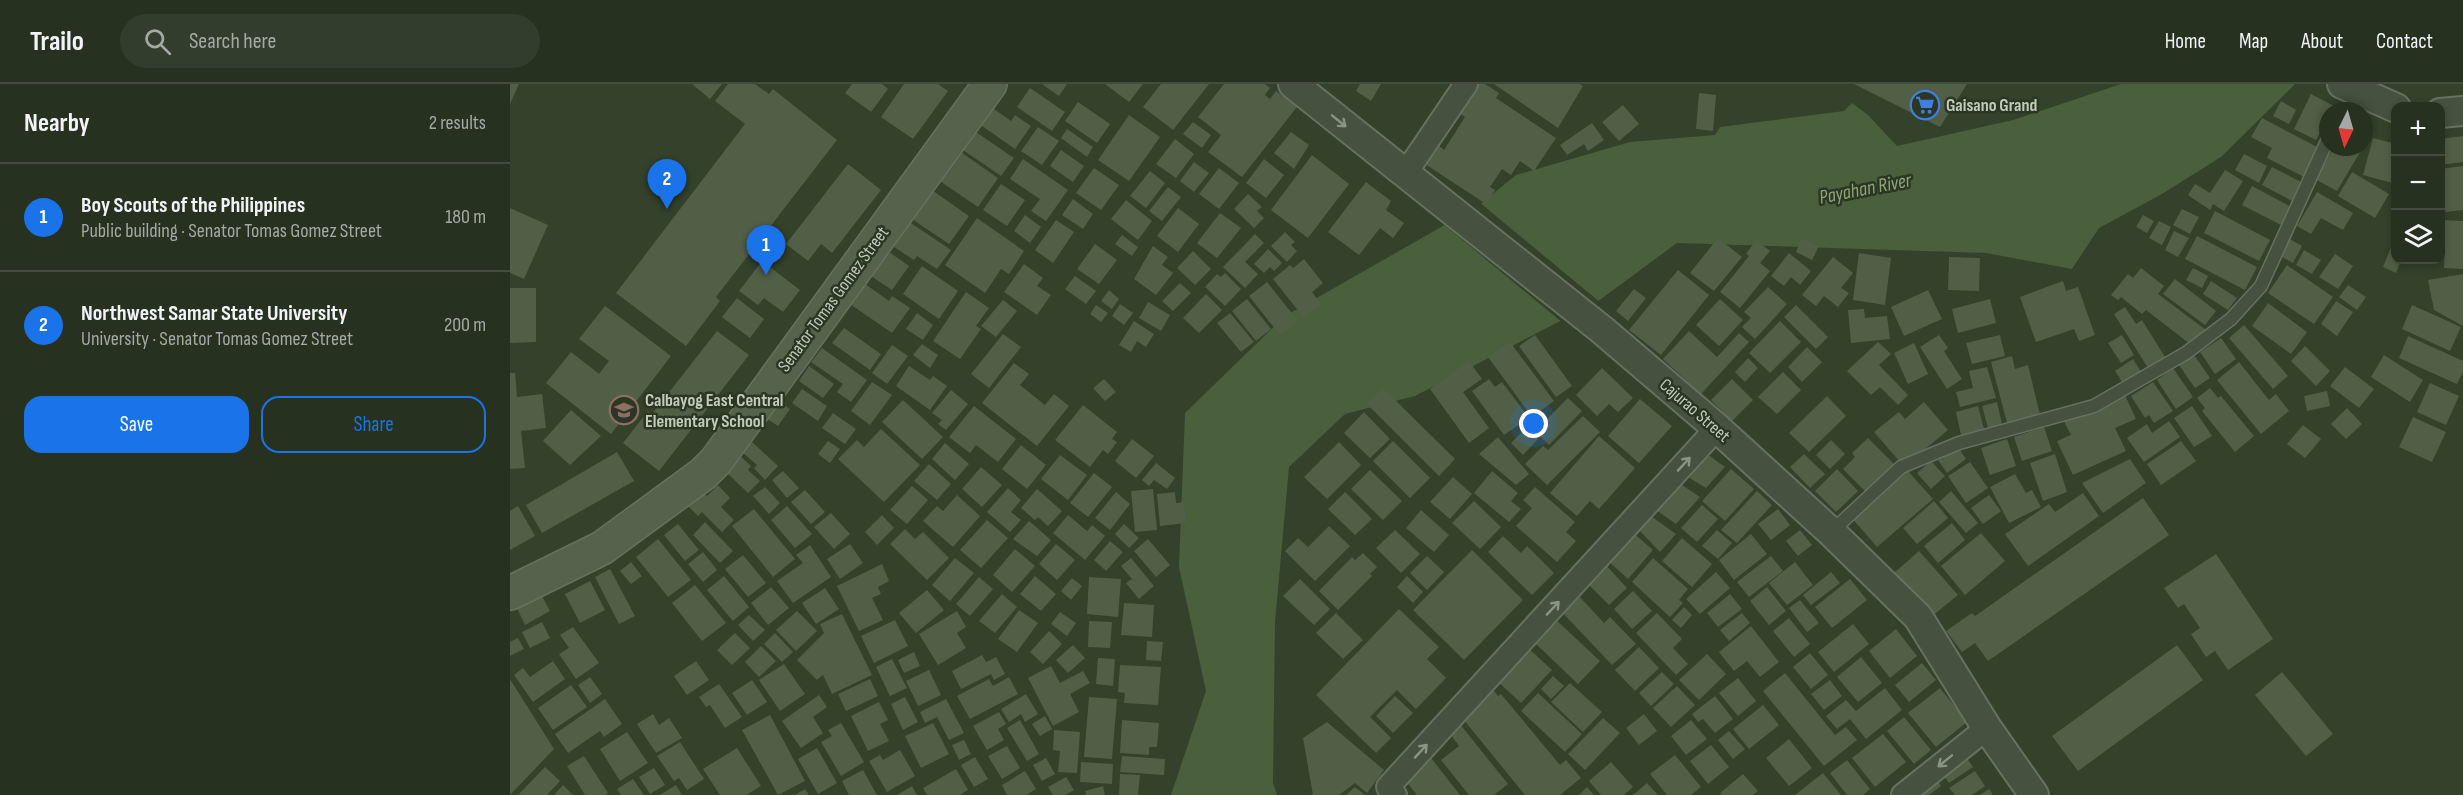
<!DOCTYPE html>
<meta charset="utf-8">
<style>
:root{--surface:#273120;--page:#333d2d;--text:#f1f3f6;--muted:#a4a9a5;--line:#434c3e;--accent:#1a73e8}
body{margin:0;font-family:"Sofia Sans Condensed",sans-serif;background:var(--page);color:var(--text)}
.controls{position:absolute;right:18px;top:18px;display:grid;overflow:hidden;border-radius:12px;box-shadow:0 3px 9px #0003}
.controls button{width:54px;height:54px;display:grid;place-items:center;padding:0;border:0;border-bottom:2px solid var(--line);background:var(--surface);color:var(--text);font:30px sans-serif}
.compass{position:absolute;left:1809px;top:18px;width:54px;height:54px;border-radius:50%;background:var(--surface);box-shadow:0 3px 9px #0003;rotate:185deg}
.you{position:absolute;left:1024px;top:340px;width:21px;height:21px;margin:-15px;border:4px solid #fff;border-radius:50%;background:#1a73e8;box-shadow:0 0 0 9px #1a73e833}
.badge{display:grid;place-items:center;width:39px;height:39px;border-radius:50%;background:var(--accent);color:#fff;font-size:20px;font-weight:700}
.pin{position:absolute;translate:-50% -50px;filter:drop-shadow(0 2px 3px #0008)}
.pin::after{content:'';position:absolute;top:32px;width:21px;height:18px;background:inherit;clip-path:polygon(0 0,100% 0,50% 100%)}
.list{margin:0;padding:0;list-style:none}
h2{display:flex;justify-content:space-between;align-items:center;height:78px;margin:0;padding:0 24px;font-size:26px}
h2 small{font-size:20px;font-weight:400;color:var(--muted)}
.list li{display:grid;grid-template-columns:39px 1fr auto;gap:18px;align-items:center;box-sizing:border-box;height:108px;padding:0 24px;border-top:2px solid var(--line)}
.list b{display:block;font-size:22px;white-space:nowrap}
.list p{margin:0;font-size:20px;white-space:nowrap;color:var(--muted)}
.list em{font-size:20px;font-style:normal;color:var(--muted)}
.actions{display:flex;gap:12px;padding:18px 24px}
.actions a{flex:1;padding:14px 0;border:2px solid var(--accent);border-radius:18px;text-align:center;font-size:21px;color:var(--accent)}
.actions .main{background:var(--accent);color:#fff}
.icon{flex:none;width:33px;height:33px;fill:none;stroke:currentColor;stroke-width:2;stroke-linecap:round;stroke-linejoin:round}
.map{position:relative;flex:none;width:1953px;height:711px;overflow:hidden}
header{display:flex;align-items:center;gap:36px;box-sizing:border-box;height:84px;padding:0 30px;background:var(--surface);border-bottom:2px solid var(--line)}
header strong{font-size:28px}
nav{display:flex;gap:33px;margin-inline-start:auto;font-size:21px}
.search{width:420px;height:54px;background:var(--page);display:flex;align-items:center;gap:15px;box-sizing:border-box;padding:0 21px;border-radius:33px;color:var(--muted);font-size:22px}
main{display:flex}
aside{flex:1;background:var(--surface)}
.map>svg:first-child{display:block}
.water{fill:#4a5f3b}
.pier{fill:#34412b}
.building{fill:#525f47}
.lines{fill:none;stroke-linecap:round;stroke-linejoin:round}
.service-casing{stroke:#667160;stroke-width:15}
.minor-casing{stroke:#667160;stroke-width:26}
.tertiary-casing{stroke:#667160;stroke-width:32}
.secondary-casing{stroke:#667160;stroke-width:36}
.service{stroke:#46513f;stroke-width:12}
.minor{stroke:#46513f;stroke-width:22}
.tertiary{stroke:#46513f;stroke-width:28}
.secondary{stroke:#55634d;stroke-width:33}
.oneway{stroke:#8a9484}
.labels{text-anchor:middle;stroke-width:5;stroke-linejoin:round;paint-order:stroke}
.poi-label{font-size:18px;font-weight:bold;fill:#c1cbbc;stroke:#2b3623;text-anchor:start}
.street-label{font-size:18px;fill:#c1cbbc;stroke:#2b3623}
.water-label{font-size:20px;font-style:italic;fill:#8ca579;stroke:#2b3623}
</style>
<header>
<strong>Trailo</strong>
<div class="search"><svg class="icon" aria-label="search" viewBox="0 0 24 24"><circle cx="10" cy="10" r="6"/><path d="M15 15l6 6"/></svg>Search here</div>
<nav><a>Home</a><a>Map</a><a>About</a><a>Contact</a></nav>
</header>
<main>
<aside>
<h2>Nearby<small>2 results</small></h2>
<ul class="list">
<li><span class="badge">1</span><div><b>Boy Scouts of the Philippines</b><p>Public building · Senator Tomas Gomez Street</p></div><em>180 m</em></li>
<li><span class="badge">2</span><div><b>Northwest Samar State University</b><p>University · Senator Tomas Gomez Street</p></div><em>200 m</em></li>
</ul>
<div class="actions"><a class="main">Save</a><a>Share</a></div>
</aside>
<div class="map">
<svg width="1953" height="711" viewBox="0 0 1953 711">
<rect width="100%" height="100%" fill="#34412b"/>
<path class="water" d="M1611 0H1785L1711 73 1652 110 1589 144 1562 185 1476 169 1167 159 1087 218 905 312 835 330 779 383 765 538 763 699 767 711H661L696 607 669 483 675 329 775 232 968 122 1006 91 1120 58 1205 51 1210 43 1334 27 1342 19 1358 31 1387 62 1503 36Z"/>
<path class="pier" d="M969 118 1091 219 1053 239 932 139Z"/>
<g class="building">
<path d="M0 0H9L0 20Z"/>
<path d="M182 0H212L200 15Z"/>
<path d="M218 0H245L259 10 263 5 327 56 206 213 210 217 176 262 106 209 235 40 205 17Z"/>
<path d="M342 0H372L378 5 361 28 335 9Z"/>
<path d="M394 0H428L438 7 403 55 371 33Z"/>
<path d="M532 0H557L549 12Z"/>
<path d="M595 0H633L619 18Z"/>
<path d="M651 0H699L663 46 633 23Z"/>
<path d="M714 0H755L760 4 755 11 760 15 766 7 787 23 732 93 698 68 711 51 688 33Z"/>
<path d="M850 0H871L861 17 846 7Z"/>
<path d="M963 0H975L989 9 986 14 1046 54 1024 87 1010 77 1001 91 992 85 980 103 985 106 976 120 915 80 928 61 934 66 955 33 945 26Z"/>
<path d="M984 0H1070L1073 2 1048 44Z"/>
<path d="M1344 0H1457L1430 43Z"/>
<path d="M520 4 555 28 542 47 507 23Z"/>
<path d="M1189 9 1206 11 1203 47 1186 45Z"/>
<path d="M1801 10 1824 22 1821 27H1818V33L1806 56 1784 45Z"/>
<path d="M1771 17 1786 26 1779 40 1763 32Z"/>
<path d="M568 18 600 40 587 59 555 37Z"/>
<path d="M477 20 501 37 505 31 521 42 505 65 465 37Z"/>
<path d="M1113 21 1129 40 1109 57 1092 38Z"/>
<path d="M619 31 650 53 619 97 588 76Z"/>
<path d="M1752 34 1809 64 1794 93 1757 74 1762 64 1741 53Z"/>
<path d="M683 38 701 51 692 64 673 50Z"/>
<path d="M1082 39 1094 56 1078 67 1074 60 1057 71 1050 61Z"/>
<path d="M1854 39 1861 43 1854 55Z"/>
<path d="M528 43 549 57 532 81 511 67Z"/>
<path d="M460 44 504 74 491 92 447 62Z"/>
<path d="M557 45 583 63 577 73 551 54Z"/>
<path d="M781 48 799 61 784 85 764 69Z"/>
<path d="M1953 52V78L1930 81V55Z"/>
<path d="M1863 54 1886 60V100L1853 91Z"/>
<path d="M665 55 684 70 666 94 646 80Z"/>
<path d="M442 62 488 94 468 123 421 91Z"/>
<path d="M1824 63H1853L1827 107 1805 95Z"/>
<path d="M551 66 574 82 563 98 540 82Z"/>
<path d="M1734 70 1757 82 1749 99 1725 86Z"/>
<path d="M802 71 839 100 798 154 761 126Z"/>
<path d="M513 75 558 106 536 137 521 127 530 115 500 95Z"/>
<path d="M754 75 774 91 756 114 736 99Z"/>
<path d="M684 78 699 89 684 108 670 97Z"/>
<path d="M338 80 371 106 322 169 311 160 298 177 276 160Z"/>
<path d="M1953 82V126L1935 128 1930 85Z"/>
<path d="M1762 83 1791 98 1782 117 1752 101Z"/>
<path d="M584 84 609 101 591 126 566 109Z"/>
<path d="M709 84 729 99 709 125 689 110Z"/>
<path d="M1715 86 1733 97 1714 127 1703 120 1700 126 1678 111 1685 100 1700 109Z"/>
<path d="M640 87 655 99 636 124 620 112Z"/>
<path d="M1842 88 1879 110 1865 134 1828 112Z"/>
<path d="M856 98 881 117 876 126 894 139 883 154 870 144 849 171 818 148Z"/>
<path d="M491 100 515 116 497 142 473 126Z"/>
<path d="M416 102 459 132 439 160 396 131Z"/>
<path d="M1742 102 1783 124 1773 142 1732 121Z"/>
<path d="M658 103 671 113 652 137 639 127Z"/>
<path d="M1807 108 1843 129 1833 146 1811 134 1801 150 1787 142Z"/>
<path d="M738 110 752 123 747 127 754 134 744 144 724 125Z"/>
<path d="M563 115 583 130 573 145 552 131Z"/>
<path d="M616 116 642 137 628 156 601 135Z"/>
<path d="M0 124 38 141 14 195 0 189Z"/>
<path d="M668 124 689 140 668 168 647 152Z"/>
<path d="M1672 125 1689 133 1680 150 1663 141Z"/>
<path d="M1705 127 1760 156 1749 177 1694 149Z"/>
<path d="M710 129 731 144 707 174 687 159Z"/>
<path d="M515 131 531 143 520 159 504 147Z"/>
<path d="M1633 131 1644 137 1637 149 1626 143Z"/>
<path d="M467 134 514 167 499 190 491 185 475 209 435 181Z"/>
<path d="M546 136 564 148 543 179 525 166Z"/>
<path d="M1930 136 1953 137V185L1934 184 1935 158H1930Z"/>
<path d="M398 137 441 166 427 185 407 172 404 176 381 161Z"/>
<path d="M1649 137 1661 143 1652 161 1639 154Z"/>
<path d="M1664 147 1679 154 1668 173 1655 166Z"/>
<path d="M775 148 785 158 781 161 787 167 777 178 761 162Z"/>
<path d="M745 150 754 159 735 178 748 190 735 204 713 183Z"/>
<path d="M612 151 628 163 622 172 605 160Z"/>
<path d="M1687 152 1747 183 1735 206 1675 175Z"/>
<path d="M1208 154 1232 173 1204 207 1180 189Z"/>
<path d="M1292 154 1309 162 1302 176 1286 168Z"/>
<path d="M1780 155 1792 162 1783 179 1770 172Z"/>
<path d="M1246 156 1260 167 1250 179 1260 187 1230 224 1210 208 1239 172 1236 170Z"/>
<path d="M585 160 607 176 589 200 567 185Z"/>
<path d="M1882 161 1886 163V176H1891L1886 189 1873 183Z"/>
<path d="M643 162 658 173 652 181 663 189 646 211 624 195Z"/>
<path d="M375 165 399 182 382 206 358 190Z"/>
<path d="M758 165 772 179 764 187 760 183 754 189 744 180Z"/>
<path d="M1794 166 1811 176 1802 190 1786 181Z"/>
<path d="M683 167 701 185 685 201 667 184Z"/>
<path d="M1279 169 1301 187 1290 201 1281 193 1274 202 1261 192Z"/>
<path d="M1349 169 1381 174 1375 221 1343 216Z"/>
<path d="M1825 170 1843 182 1828 205 1809 193Z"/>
<path d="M1323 173 1343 189 1331 204 1339 209 1328 223 1314 212 1306 222 1292 211Z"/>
<path d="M1439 173 1470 174 1469 207 1438 206Z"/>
<path d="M794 175 813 199 802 208 811 220 794 234 763 195 780 181 783 184Z"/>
<path d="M252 177 290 206 273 228 254 214 248 221 229 207Z"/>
<path d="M514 180 533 194 527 202 541 211 527 231 494 208Z"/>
<path d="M1777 181 1823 213 1804 240 1758 209Z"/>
<path d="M412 182 448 207 429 235 393 210Z"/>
<path d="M1631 184 1654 202 1648 210 1696 246 1684 263 1636 226 1632 230 1611 213 1608 216 1601 211 1618 190 1623 194Z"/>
<path d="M1683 184 1698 192 1692 204 1676 196Z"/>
<path d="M1168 186 1199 211 1151 271 1119 246Z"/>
<path d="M715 189 731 205 715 222 695 203 707 190 711 193Z"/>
<path d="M1953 190V242L1924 226 1918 196Z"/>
<path d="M565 192 586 207 576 220 555 205Z"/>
<path d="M1665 195 1706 227 1695 241 1653 210Z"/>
<path d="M351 197 379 217 382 212 400 224 382 249 337 218Z"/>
<path d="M1553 197 1556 207 1568 203 1585 251 1569 257 1564 245 1526 258 1510 213Z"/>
<path d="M1701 197 1727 214 1718 226 1693 210Z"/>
<path d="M757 198 788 237 770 251 739 212Z"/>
<path d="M670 199 681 209 663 227 652 217Z"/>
<path d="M1838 201 1856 213 1847 226 1829 213Z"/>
<path d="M1258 203 1277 220 1245 255 1232 243 1241 234 1234 228Z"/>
<path d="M0 204H26V258L0 259Z"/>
<path d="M1124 205 1136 214 1118 237 1106 227Z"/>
<path d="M599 206 609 215 602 225 591 217Z"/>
<path d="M1418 206 1432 235 1394 252 1381 223Z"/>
<path d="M456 208 479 224 466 242 471 245 450 275 423 257Z"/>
<path d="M696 210 712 226 689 249 673 234Z"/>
<path d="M227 214 254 235 240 254 212 233Z"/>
<path d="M737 215 761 245 746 257 722 227Z"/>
<path d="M1210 215 1233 236 1209 262 1186 241Z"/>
<path d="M1480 215 1486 239 1448 249 1442 225Z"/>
<path d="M493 216 507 227 486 253 471 242Z"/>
<path d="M1826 217 1843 228 1827 252 1811 240Z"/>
<path d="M638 218 660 231 651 247 629 234Z"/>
<path d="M1758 219 1797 248 1781 270 1742 242Z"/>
<path d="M610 220 623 229 614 241 602 232Z"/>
<path d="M586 221 598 229 591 238 580 230Z"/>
<path d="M1286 221 1318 253 1306 265 1274 233Z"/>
<path d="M1902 221 1951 243 1940 267 1892 245Z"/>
<path d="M95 222 161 272 101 350 36 299 61 268 89 290 99 277 69 255Z"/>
<path d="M1615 223 1626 240 1632 236 1655 273 1638 284 1604 230Z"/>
<path d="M1354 225 1355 234 1377 232 1380 255 1341 259 1338 226Z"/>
<path d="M407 229 423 241 413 256 396 245Z"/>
<path d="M720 229 744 258 731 268 707 239Z"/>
<path d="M624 237 644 250 636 263 627 257 621 268 609 261Z"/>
<path d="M1270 237 1291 258 1260 289 1239 269Z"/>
<path d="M1734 241 1778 292 1763 305 1719 254Z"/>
<path d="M334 244 371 270 360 286 322 259Z"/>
<path d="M207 247 239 271 149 387 113 359 138 327 142 330Z"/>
<path d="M1179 247 1207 273 1229 249 1239 258 1191 310 1153 275Z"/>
<path d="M493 250 511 263 479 304 461 290Z"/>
<path d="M1025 251 1062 302 1046 313 1009 262Z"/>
<path d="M1429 251 1438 264 1434 267 1452 295 1437 305 1410 263Z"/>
<path d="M1490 251 1495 272 1462 280 1456 259Z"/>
<path d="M1612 251 1624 271 1611 279 1598 259Z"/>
<path d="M1898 252 1953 277V288L1947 300 1889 274Z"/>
<path d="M1711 254 1726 275 1705 290 1690 268Z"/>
<path d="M1000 258 1044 317 1022 333 978 273Z"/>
<path d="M1368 258 1381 270 1369 281 1398 311 1388 321 1370 303 1361 311 1337 287Z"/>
<path d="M1404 259 1418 290 1398 300 1384 269Z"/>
<path d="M412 260 428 271 420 284 403 271Z"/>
<path d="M382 261 398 272 377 300 362 289Z"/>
<path d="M1795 262 1820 287 1806 302 1781 277Z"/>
<path d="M1297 263 1312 278 1292 298 1278 283Z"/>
<path d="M312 264 357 296 341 318 327 308 333 300 301 278Z"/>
<path d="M1684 271 1700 294 1685 304 1669 281Z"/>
<path d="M1874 271 1913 296 1900 318 1861 293Z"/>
<path d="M1502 272 1505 285 1518 281 1530 331 1497 339 1481 278Z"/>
<path d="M1238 274 1248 284 1235 298 1225 288Z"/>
<path d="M1623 275 1632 289 1614 301 1605 287Z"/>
<path d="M959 277 972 295 953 308 979 344 959 359 920 305Z"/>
<path d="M1729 278 1759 316 1766 310 1779 327 1751 350 1707 296Z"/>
<path d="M504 279 519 290 510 301 535 321 544 310 559 322 527 362 472 319Z"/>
<path d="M299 282 324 300 313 314 289 297Z"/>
<path d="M399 282 420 296 423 292 437 302 420 326 386 302Z"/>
<path d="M1477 283 1486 314 1450 323 1446 308 1463 304 1459 287Z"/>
<path d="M1835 283 1864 305 1849 324 1820 302Z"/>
<path d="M1092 284 1123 314 1108 328 1099 320 1087 332 1066 311Z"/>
<path d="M1663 284 1683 313 1666 325 1647 296Z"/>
<path d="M1273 288 1291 306 1267 330 1248 313Z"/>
<path d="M0 289H5L7 313 32 310 36 344 11 347 15 384 0 385Z"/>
<path d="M594 295 606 308 595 317 583 304Z"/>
<path d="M979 295 985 303 992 298 1019 334 994 351 962 307Z"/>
<path d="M1222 295 1243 316 1222 337 1201 316Z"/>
<path d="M362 298 382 311 360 341 341 327Z"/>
<path d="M1643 298 1663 327 1644 339 1639 331 1635 334 1621 312Z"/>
<path d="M1920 299 1949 312 1936 341 1907 328Z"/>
<path d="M873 304 945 375 929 392 857 320Z"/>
<path d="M1700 304 1708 314 1711 312 1744 352 1725 368 1692 327 1695 324 1687 314Z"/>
<path d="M292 305 317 322 308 337 282 319Z"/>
<path d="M441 306 458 320 436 346 428 340 432 336 422 329Z"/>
<path d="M1817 307 1820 322 1797 327 1794 312Z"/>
<path d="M1614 309 1626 335 1605 344 1616 367 1563 391 1547 357 1561 351 1554 337Z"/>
<path d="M1317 312 1336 332 1299 368 1279 349Z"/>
<path d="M1058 314 1072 327 1039 361 1025 347Z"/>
<path d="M265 315 280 325 268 342 253 332Z"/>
<path d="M1130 315 1162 342 1129 379 1098 352Z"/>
<path d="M393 316 433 353 412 375 372 338Z"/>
<path d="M1414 318 1438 346 1401 377 1398 373 1391 379 1364 348 1389 328 1395 335Z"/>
<path d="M1487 318 1492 340 1478 344 1472 322Z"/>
<path d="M573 321 607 348 602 355 607 358 598 370 593 366 580 383 545 356Z"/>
<path d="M464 322 506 355 488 378 466 361 460 369 439 353Z"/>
<path d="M1468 322 1474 345 1451 351 1446 328Z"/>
<path d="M1682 322 1702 352 1684 363 1664 334Z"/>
<path d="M1837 324 1852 340 1836 355 1821 340Z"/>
<path d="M61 326 91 352 60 381 33 357Z"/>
<path d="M854 328 880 355 860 374 834 349Z"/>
<path d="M323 329 346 345 335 360 312 344Z"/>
<path d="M1073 332 1090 348 1037 401 1015 380 1033 362 1038 366Z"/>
<path d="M1903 333 1936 348 1922 378 1889 363Z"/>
<path d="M1659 337 1670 353 1634 378 1617 354 1637 340 1642 349Z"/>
<path d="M1793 341 1811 355 1795 374 1777 360Z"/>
<path d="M1534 343 1542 367 1512 377 1504 353Z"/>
<path d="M1016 344 1028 355 1013 371 1001 359Z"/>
<path d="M371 345 410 381 374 418 328 375 347 356 354 363Z"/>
<path d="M1089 352 1125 384 1089 425 1080 417 1067 432 1040 409Z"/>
<path d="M988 353 1019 390 1006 401 969 370Z"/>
<path d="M1358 354 1384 380 1356 408 1333 385 1345 373 1342 369Z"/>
<path d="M622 355 644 372 626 394 605 377Z"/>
<path d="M1497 355 1506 382 1480 391 1471 364Z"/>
<path d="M1321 356 1335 370 1320 385 1306 371Z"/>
<path d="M318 357 330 365 320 379 308 370Z"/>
<path d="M883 357 920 394 900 414 863 377Z"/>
<path d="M1671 357 1686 377 1651 401 1637 380Z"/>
<path d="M242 358 268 382 255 396 244 384 247 381 232 368Z"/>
<path d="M829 358 851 381 817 415 794 393Z"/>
<path d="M435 359 459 380 445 396 422 375Z"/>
<path d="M511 361 536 381 517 405 492 385Z"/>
<path d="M1448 363 1456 375 1437 389 1428 376Z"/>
<path d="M107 368 124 397 32 449 16 421Z"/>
<path d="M1197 370 1215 383 1196 404 1178 393Z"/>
<path d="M1294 370 1315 390 1300 404 1280 383Z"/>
<path d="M1545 370 1557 408 1533 417 1520 379Z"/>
<path d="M229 371 241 382 238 386 250 397 238 409 215 387Z"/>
<path d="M550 371 577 391 558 416 531 395Z"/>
<path d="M1620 375 1636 399 1593 429 1572 399Z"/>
<path d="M1421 377 1435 392 1421 405 1407 389Z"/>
<path d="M1460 378 1478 404 1456 419 1438 392Z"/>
<path d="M646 379 665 394 657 405 644 396 639 402 632 396Z"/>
<path d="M419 380 441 400 427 416 404 397Z"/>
<path d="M471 383 492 401 472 423 452 405Z"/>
<path d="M1221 385 1244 405 1215 437 1192 417Z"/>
<path d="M1327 385 1348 407 1326 428 1305 407Z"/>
<path d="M860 386 892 417 873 436 841 405Z"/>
<path d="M1397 386 1423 415 1367 463 1341 433Z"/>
<path d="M273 387 289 404 277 414 262 396Z"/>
<path d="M982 387 1008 409 1001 417 1011 425 999 438 964 409Z"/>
<path d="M584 389 602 403 578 433 560 419Z"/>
<path d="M1505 390 1516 409 1522 406 1531 423 1499 439 1480 403Z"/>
<path d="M943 393 962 410 940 435 920 418Z"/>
<path d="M208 401 220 414 211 423 224 436 212 448 192 428 188 432 178 422 193 408 197 412Z"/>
<path d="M1172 401 1190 413 1166 440 1146 426Z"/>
<path d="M402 402 418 416 397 440 380 426Z"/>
<path d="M255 403 270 419 259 430 243 412Z"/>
<path d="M1025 403 1065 438 1056 448 1066 457 1047 478 1006 442 1022 424 1013 416Z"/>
<path d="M498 404 511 416 501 428 511 436 500 448 477 428Z"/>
<path d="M527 405 552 427 538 442 528 433 525 436 511 424Z"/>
<path d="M643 405 647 446 625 448 621 407Z"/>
<path d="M295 406 315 428 301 440 281 418Z"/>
<path d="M1247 407 1262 421 1227 459 1211 446Z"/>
<path d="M1441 407 1468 439 1456 449 1429 418Z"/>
<path d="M606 408 620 420 600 446 585 434Z"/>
<path d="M665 408 666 419 674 418 676 439 650 442 647 410Z"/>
<path d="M835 408 862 435 845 451 818 425Z"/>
<path d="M1573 409 1589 432 1518 482 1495 450 1539 420 1545 428Z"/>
<path d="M447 411 470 432 443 463 413 437 427 422 433 427Z"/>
<path d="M1479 411 1491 427 1473 440 1461 424Z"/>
<path d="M1633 414 1659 451 1478 577 1465 559 1452 568 1436 547 1462 529 1465 532Z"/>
<path d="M964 417 991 443 970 465 942 439Z"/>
<path d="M1424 417 1438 434 1407 460 1393 444Z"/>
<path d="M1192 421 1208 435 1187 458 1171 444Z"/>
<path d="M8 422 25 452 0 466V427Z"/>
<path d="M277 422 302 450 285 464 261 436Z"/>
<path d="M244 425 285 475 263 493 222 442Z"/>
<path d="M1268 425 1280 441 1261 456 1248 440Z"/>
<path d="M911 426 939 451 924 468 896 444Z"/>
<path d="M321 429 340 450 324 465 304 443Z"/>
<path d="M372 431 384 444 367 461 355 448Z"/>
<path d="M558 431 577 447 582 441 595 452 575 476 543 449Z"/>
<path d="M1141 432 1166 450 1150 468 1129 446Z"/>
<path d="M477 436 498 454 471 484 450 466Z"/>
<path d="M519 437 541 456 527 472 503 455Z"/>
<path d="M195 438 223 467 210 479 183 451Z"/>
<path d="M1442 439 1455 456 1428 479 1414 462Z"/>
<path d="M168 440 189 466 175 477 154 451Z"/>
<path d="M614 440 629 454 619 464 605 450Z"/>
<path d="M819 442 840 462 805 497 775 467 788 454 798 463Z"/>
<path d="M395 445 405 455 413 448 439 474 417 496 380 460Z"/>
<path d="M885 446 910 470 891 489 866 464Z"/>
<path d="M1120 446 1143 466 1118 495 1095 474Z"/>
<path d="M1207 446 1222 459 1208 475 1192 462Z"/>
<path d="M1290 446 1302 461 1288 472 1276 457Z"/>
<path d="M1471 449 1495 477 1455 511 1431 482Z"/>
<path d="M1241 450 1257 470 1224 496 1209 476Z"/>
<path d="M993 452 1011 469 1017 462 1044 489 1022 511 978 468Z"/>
<path d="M1172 454 1202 480 1182 503 1152 477Z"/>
<path d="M148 455 181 496 158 513 126 473Z"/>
<path d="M638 455 660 481 646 493 624 467Z"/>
<path d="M600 457 613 468 596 487 584 476Z"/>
<path d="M340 460 353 479 330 495 317 475Z"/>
<path d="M546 460 565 476 547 496 529 480Z"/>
<path d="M300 461 321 493 283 519 267 497 293 479 286 471Z"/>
<path d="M505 465 525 482 502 508 483 491Z"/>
<path d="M962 466 1013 516 954 576 903 526Z"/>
<path d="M1409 467 1448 511 1421 533 1384 489Z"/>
<path d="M193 468 207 486 193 498 178 480Z"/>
<path d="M853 469 867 483 860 490 862 492 828 526 809 507 842 473 845 476Z"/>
<path d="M1706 470 1763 555 1718 586 1705 567 1696 573 1681 550 1690 544 1674 520 1668 524 1654 504Z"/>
<path d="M233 471 256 499 238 513 215 485Z"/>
<path d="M917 472 934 488 917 506 900 489Z"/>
<path d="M1261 472 1273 487 1239 513 1227 498Z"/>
<path d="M445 474 464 489 440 517 422 501Z"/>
<path d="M621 474 644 502 629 515 616 499 622 495 611 482Z"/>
<path d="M1143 474 1178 505 1169 516 1173 519 1160 533 1122 498Z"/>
<path d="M121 478 132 492 121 500 110 487Z"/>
<path d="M1285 478 1303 501 1277 521 1259 499Z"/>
<path d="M1094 479 1117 504 1099 521 1075 497Z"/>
<path d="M372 480 379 497 368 503 371 510 362 514 373 536 349 547 327 502Z"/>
<path d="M100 485 125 532 109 540 85 493Z"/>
<path d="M1206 488 1220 504 1190 530 1176 515Z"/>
<path d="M1321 488 1330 499 1301 521 1293 511Z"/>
<path d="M214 492 239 523 223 537 197 506Z"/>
<path d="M525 492 546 510 531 527 510 510Z"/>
<path d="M897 492 913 508 903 519 887 503Z"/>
<path d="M469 493 483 505 460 532 446 520Z"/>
<path d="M579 493 611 495 608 533 577 530Z"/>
<path d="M562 494 572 502 561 516 551 507Z"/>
<path d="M790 495 820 525 804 541 773 512Z"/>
<path d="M1340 495 1357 516 1322 544 1305 523Z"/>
<path d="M80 497 95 526 70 539 55 510Z"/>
<path d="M185 501 216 539 192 557 162 519Z"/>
<path d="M261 503 279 524 258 541 241 519Z"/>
<path d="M1257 503 1276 527 1259 541 1240 517Z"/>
<path d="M315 504 329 525 306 540 292 519Z"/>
<path d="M417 506 434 526 406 549 389 529Z"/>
<path d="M1123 507 1142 527 1122 545 1104 525Z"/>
<path d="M1066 509 1094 539 1100 533 1126 560 1102 581 1049 525Z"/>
<path d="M31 510 40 527 15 541 6 522Z"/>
<path d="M492 510 507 523 485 549 469 537Z"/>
<path d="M1220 510 1232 525 1208 543 1197 529Z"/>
<path d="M1290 516 1309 539 1297 548 1279 524Z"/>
<path d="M614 519 644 521 642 553 611 551Z"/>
<path d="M1174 523 1182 531 1171 544 1162 536Z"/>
<path d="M889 525 929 563 917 575 936 594 906 625 887 606 860 633 881 654 866 669 806 611Z"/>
<path d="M509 526 528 539 507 568 488 555Z"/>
<path d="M287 527 307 547 286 567 266 546Z"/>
<path d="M447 527 456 543 447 549 456 564 428 581 409 550Z"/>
<path d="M550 528 566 539 557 552 541 540Z"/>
<path d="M826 529 853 556 833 575 806 549Z"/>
<path d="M1147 529 1172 555 1163 564 1178 580 1166 591 1126 549Z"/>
<path d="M1232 529 1240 539 1219 557 1210 546Z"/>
<path d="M332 530 362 591 322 610 313 591 307 596 287 576 314 549 310 540Z"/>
<path d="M239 531 255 546 243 557 228 541Z"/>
<path d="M1044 534 1090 577 1068 600 1026 560 1037 548 1034 545Z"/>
<path d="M1279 534 1300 560 1284 573 1263 547Z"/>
<path d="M385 536 398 562 364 579 351 552Z"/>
<path d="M579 537 602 538 600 564 578 563Z"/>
<path d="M32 538 40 554 20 564 12 548Z"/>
<path d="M1343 540 1359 560 1324 588 1308 568Z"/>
<path d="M1241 542 1269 578 1250 593 1237 577 1224 587 1209 568Z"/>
<path d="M63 543 89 579 66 595 49 570 59 564 50 551Z"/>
<path d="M1386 545 1407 572 1380 594 1359 567Z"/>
<path d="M539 547 552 560 533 580 520 568Z"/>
<path d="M225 549 240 564 222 581 207 566Z"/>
<path d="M265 549 283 568 272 578 254 560Z"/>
<path d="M8 554 14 565 0 572V558Z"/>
<path d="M637 557 653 558 651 577 636 576Z"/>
<path d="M563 561 575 574 558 589 546 576Z"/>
<path d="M1667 561 1693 596 1568 687 1542 652Z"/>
<path d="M251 562 266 577 249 593 235 578Z"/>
<path d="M1016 562 1042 586 1011 619 985 595Z"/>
<path d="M1129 563 1149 584 1125 607 1105 586Z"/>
<path d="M404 568 410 582 394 589 388 576Z"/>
<path d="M1300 569 1318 591 1301 605 1283 583Z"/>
<path d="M1197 570 1216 590 1189 616 1169 596Z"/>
<path d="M472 571 476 578 486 573 495 590 484 596 481 590 451 605 442 587Z"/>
<path d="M1351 573 1372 599 1348 618 1327 593Z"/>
<path d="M588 574 605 575 603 602 586 600Z"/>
<path d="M382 575 397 604 380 612 366 583Z"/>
<path d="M43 577 55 595 23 618 4 591 13 584 20 593Z"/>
<path d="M186 577 199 596 177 611 164 592Z"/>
<path d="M1412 579 1426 596 1399 618 1385 601Z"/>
<path d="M274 580 295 610 270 627 249 596Z"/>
<path d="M610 581 651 583 648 621 614 619 615 609 608 608Z"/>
<path d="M541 582 550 599 573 587 580 599 560 610 569 628 543 642 518 594Z"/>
<path d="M419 586 431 611 408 622 396 597Z"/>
<path d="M1152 588 1164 600 1141 622 1129 609Z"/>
<path d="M1772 588 1823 650 1796 672 1745 611Z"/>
<path d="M1275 589 1325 651 1336 643 1347 656 1314 682 1253 607Z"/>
<path d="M1043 592 1054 602 1041 615 1031 605Z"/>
<path d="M80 593 92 610 80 619 68 601Z"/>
<path d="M499 593 508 610 460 635 447 612 479 595 483 602Z"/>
<path d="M1228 594 1246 617 1228 632 1209 609Z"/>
<path d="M0 595 44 665 0 711Z"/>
<path d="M360 595 368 612 336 627 328 610Z"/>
<path d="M242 596 257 618 237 631 222 609Z"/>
<path d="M1320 596 1332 612 1314 626 1301 610Z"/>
<path d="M1060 599 1092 628 1073 648 1041 618Z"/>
<path d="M209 600 232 633 215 644 200 621 196 623 189 613Z"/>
<path d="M61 601 77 623 43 646 28 624Z"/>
<path d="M1167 602 1185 621 1161 643 1143 624Z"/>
<path d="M981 603 988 612 991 610 1050 681 1056 676 1071 694 1050 711H1015L949 630Z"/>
<path d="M1375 604 1392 626 1356 655 1340 635 1327 645 1316 632 1336 616 1346 627Z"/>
<path d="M1430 604 1457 638 1426 663 1398 629Z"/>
<path d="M1028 609 1072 650 1055 668 1011 627Z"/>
<path d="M516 610 528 630 515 638 511 630 499 638 491 625Z"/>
<path d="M309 611 317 623 303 633 313 649 291 664 272 637Z"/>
<path d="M885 612 903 629 883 649 866 632Z"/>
<path d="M1205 612 1223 635 1205 649 1193 635 1188 638 1182 630Z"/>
<path d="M395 613 408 638 393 646 381 620Z"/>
<path d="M579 613 607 615 602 675 574 673Z"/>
<path d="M95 615 112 640 94 653 90 647 58 669 45 650Z"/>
<path d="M436 615 454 649 439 656 427 633 415 639 410 628Z"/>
<path d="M369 618 378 636 370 640 379 657 358 667 341 632Z"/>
<path d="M1253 621 1269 641 1239 665 1223 645Z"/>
<path d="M489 628 496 640 488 645 494 656 477 666 463 642Z"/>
<path d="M143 630 149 641 159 634 172 654 146 669 127 640Z"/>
<path d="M1134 630 1147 647 1129 661 1116 644Z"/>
<path d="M260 631 295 697 268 711 232 646Z"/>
<path d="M535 632 542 645 530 652 522 640Z"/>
<path d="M1394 633 1421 666 1404 680 1377 647Z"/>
<path d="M1093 634 1110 649 1075 686 1058 670Z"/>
<path d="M510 636 529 670 517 677 497 644Z"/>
<path d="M612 636 649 639 647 663H639V671L610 669Z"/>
<path d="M1181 636 1197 655 1176 671 1161 652Z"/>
<path d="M817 638 874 686 857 709 845 699 829 711H803L793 654Z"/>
<path d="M331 639 354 678 331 692 311 658 322 652 318 646Z"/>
<path d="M423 639 439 670 411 684 395 652Z"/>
<path d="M949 639 998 700 984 711H959L931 676 949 662 938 647Z"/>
<path d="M544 646 570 648 567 689 548 688 550 667 543 666Z"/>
<path d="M1219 647 1235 665 1223 675 1208 656Z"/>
<path d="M117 648 138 679 110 697 90 665Z"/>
<path d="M1373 650 1396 678 1365 703 1342 674Z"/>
<path d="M1279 655 1302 684 1279 702 1256 674Z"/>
<path d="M454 656 461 670 449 676 442 661Z"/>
<path d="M170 658 194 695 177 706 169 694 164 697 147 672Z"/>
<path d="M1201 661 1219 683 1198 700 1180 677Z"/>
<path d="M497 662 510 684 492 695 478 672Z"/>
<path d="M227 664 251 702 236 711H210L193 685Z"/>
<path d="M307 664 327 699 308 710 288 675Z"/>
<path d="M390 666 405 692 377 708 359 677 370 671 373 676Z"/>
<path d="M918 670 950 711H907L891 691Z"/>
<path d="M1454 670 1463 683 1439 699 1430 686Z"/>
<path d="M1165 671 1191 703 1181 711H1157L1140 690Z"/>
<path d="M74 672 98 709 95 711H75L57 682Z"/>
<path d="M612 672 655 675 654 691 610 688Z"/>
<path d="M465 673 478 695 464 703 451 681Z"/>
<path d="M536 674 545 690 532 697 523 681Z"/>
<path d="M1337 676 1360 705 1353 711H1337L1320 689Z"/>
<path d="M571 678 603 680 602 700 570 698Z"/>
<path d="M1101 678 1123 703 1114 711H1091L1079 697Z"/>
<path d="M35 683 50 697 37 711H8Z"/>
<path d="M144 684 155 701 140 710 129 693Z"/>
<path d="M446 685 458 706 450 711H417L413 704Z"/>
<path d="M353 686 367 711H339L332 697Z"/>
<path d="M515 687 526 705 516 711H497L492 701Z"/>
<path d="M1465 687 1475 702 1462 711H1445L1439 704Z"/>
<path d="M1313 689 1331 711H1285Z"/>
<path d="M610 690 630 691 628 711H609Z"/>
<path d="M1233 690 1248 707 1243 711H1212L1210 709Z"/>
<path d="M1425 692 1431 702 1419 711H1407Z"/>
<path d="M556 693 564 706 555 711H543L538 703Z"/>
<path d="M123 695 134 711H111L107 705Z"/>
<path d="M1137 699 1148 711H1123Z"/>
<path d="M53 701 63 711H44Z"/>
<path d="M166 701 172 711H150Z"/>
<path d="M402 702 407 711H387Z"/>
<path d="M593 702 595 711H576L575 707Z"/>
<path d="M845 703 855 711H836Z"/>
<path d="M1077 703 1084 711H1069Z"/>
<path d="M295 705 299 711H285Z"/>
<path d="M1479 705 1483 711H1470Z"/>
</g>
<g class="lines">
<g class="service-casing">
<path id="service" d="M1321 448 1391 383 1449 359 1584 322 1676 269 1721 235 1751 202 1818 55"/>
</g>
<g class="minor-casing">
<g id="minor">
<path d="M895 90 956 0"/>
<path d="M885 711 878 703 1207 344"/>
<path d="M1393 711 1477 644"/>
</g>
</g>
<g class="tertiary-casing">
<g id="tertiary">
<path d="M783 0 1091 245 1207 344 1321 448 1408 533 1477 644 1524 711"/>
<path d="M1832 0 1886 24"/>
<path d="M1930 29 1953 27"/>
</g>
</g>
<g class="secondary-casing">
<path id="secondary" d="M0 509 92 464 193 390 206 377 480 0"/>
</g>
<use href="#service" class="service"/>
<use href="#minor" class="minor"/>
<use href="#tertiary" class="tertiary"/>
<use href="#secondary" class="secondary"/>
</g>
<defs><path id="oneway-shaft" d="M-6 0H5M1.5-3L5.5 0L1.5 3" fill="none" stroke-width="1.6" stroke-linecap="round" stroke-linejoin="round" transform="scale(1.5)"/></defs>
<g class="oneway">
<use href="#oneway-shaft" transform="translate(829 37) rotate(39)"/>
<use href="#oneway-shaft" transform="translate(1174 380) rotate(-47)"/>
<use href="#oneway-shaft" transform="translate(1043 524) rotate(-47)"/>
<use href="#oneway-shaft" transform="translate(911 667) rotate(-47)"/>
<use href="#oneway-shaft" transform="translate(1435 677) rotate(141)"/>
</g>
<defs>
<g id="supermarket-ring" transform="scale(1.5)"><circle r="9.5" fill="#2b3623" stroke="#3f7fe0" stroke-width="1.5"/><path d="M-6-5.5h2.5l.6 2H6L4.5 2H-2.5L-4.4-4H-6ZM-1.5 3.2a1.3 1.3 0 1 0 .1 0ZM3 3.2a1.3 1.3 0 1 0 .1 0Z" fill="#3f7fe0"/></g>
<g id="school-ring" transform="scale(1.5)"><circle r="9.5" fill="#2b3623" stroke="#8d6e63" stroke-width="1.5"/><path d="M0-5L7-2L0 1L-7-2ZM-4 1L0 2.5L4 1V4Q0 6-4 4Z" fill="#8d6e63"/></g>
</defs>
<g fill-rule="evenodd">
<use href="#supermarket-ring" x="1415" y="21"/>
<use href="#school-ring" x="114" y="326"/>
</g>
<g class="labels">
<g class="poi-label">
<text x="1436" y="27">Gaisano Grand</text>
<text x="135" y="322">Calbayog East Central<tspan x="135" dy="21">Elementary School</tspan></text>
</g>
<g class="street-label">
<text transform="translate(323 215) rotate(-54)" y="6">Senator Tomas Gomez Street</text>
<text transform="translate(1185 326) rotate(41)" y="6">Cajurao Street</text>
</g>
<g class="water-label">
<text transform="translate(1355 104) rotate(-11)" y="7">Payahan River</text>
</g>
</g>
</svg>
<div class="controls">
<button>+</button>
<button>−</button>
<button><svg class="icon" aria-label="layers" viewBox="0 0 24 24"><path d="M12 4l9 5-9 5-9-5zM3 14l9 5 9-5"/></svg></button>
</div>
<svg class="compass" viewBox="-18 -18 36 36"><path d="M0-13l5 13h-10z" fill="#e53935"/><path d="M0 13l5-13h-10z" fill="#a4a9a5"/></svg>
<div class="you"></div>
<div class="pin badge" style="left:256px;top:191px">1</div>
<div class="pin badge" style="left:157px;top:125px">2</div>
</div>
</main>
